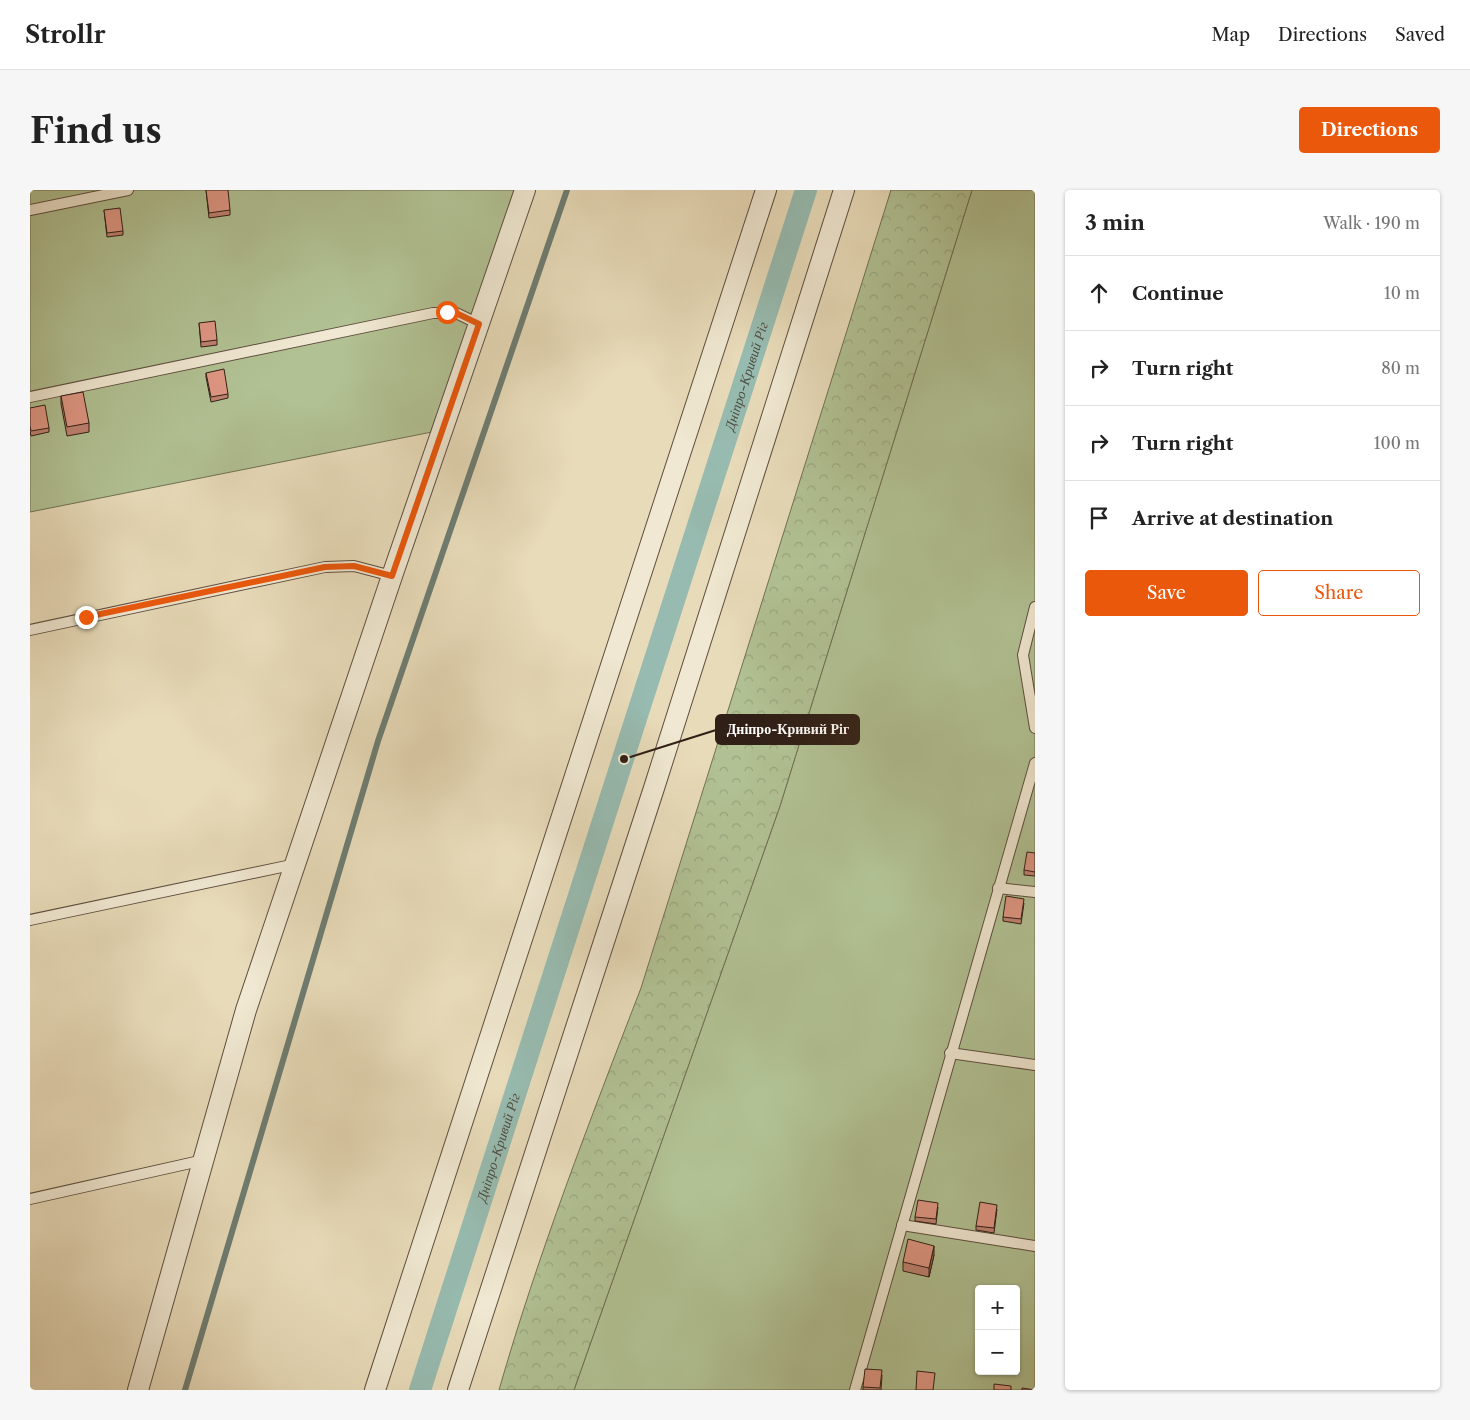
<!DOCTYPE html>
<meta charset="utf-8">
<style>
:root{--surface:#fff;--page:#f6f6f6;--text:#222;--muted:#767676;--line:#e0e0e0;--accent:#ea580c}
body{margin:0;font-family:"Libre Caslon Text",serif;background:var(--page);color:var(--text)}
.controls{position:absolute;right:15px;bottom:15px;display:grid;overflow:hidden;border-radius:5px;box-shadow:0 1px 4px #0004}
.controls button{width:45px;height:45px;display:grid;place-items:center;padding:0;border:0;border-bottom:1px solid var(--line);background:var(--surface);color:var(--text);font:25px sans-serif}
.stop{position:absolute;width:15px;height:15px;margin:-11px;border:4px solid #ea580c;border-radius:50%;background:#fff}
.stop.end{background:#ea580c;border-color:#fff;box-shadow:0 1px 5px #0008}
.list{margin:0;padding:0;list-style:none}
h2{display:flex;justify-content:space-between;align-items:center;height:65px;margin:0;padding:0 20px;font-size:21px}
h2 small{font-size:16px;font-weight:400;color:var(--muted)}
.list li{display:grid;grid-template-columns:32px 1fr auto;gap:15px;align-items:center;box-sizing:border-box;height:75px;padding:0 20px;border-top:1px solid var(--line)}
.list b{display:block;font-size:19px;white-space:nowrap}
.list em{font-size:16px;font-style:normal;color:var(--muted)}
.actions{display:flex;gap:10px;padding:15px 20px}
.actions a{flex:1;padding:11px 0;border:1px solid var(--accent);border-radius:5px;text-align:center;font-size:18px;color:var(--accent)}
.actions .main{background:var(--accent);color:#fff}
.icon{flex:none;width:28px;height:28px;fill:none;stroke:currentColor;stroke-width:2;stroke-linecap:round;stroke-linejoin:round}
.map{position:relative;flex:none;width:1005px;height:1200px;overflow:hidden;border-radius:5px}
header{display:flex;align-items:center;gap:30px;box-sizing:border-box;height:70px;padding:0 25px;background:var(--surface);border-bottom:1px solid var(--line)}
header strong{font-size:24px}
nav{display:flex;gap:28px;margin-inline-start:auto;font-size:18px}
.intro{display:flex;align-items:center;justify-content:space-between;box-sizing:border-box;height:120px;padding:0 30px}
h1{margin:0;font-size:35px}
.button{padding:12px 22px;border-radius:5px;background:var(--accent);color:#fff;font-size:18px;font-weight:700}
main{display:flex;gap:30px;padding:0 30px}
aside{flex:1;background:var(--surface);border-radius:5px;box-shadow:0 1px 4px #0004}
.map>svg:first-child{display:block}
.green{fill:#b1c193;stroke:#707054;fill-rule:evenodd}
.forest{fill:url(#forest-crowns);stroke:#707054}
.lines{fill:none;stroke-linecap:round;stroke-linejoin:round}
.stream{stroke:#6e7d72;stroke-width:6}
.canal{stroke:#97bbb0;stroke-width:22}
.service-casing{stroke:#5e4e3f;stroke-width:12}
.minor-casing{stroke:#5e4e3f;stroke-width:22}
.service{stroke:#f0e8d2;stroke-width:10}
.minor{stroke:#f0e8d2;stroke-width:20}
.wall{fill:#c08272;stroke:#301f16}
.shaded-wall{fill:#9c6a5c;stroke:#301f16}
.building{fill:#df9784;stroke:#301f16}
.route{stroke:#ea580c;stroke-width:6}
.labels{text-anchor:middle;stroke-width:5;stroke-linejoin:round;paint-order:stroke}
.water-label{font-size:14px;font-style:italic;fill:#4f4e44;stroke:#f0e8d2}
.leader{fill:none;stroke:#301f16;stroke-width:2}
.callout-dot{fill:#301f16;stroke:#f0e8d2;stroke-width:2}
.callout{fill:#301f16;stroke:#301f16;stroke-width:2}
.callout-label{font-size:14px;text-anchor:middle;font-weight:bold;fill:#fff}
</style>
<header>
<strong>Strollr</strong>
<nav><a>Map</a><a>Directions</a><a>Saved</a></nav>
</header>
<div class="intro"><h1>Find us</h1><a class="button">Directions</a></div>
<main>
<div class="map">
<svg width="1005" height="1200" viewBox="0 0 1005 1200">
<defs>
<pattern id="forest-crowns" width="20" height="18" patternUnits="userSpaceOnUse" patternTransform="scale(1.25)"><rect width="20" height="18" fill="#b1c193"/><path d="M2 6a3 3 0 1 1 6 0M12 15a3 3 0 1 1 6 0" fill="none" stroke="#99a57e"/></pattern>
</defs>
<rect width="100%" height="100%" fill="#e8dbb9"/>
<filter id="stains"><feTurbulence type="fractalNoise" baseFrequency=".004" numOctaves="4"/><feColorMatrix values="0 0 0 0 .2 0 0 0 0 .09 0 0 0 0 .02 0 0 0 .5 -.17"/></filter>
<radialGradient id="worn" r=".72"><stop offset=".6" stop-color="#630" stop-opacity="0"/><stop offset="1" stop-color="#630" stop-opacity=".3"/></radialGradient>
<g class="green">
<path d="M0 0H495L412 240 0 322Z"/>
<path d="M942 0H1005V1200H544L750 616ZM949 1099H986V1181H949Z"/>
</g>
<path class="forest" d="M861 0H942L750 616 544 1200H469C508 1064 560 930 611 798Z"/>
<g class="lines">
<path class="stream" d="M155 1200 348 551 537 0"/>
<path class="canal" id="s1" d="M390 1200 776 0"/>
<g class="service-casing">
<g id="service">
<path d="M0 20 98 0"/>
<path d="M0 207 403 123H426L449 134"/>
<path d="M1005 417 993 465 1005 538"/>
<path d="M0 440 295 377 324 376 362 386"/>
<path d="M968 698 1005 702"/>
<path d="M0 730 266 674"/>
<path d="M920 863 1005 875"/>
<path d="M0 1009 174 970"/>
<path d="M872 1035 1005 1056"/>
<path d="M825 1200 1005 573"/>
</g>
</g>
<g class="minor-casing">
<g id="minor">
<path d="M108 1200 216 820 362 386 495 0"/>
<path d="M345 1200 736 0"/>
<path d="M428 1200 624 598 814 0"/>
</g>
</g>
<use href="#service" class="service"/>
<use href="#minor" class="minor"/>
</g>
<g class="wall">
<path d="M176 0 200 20V25L179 28Z"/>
<path d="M74 20 93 41V45L77 47Z"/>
<path d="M169 133 187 150V155L171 157Z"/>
<path d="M176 183 198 204V208L181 212 176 187Z"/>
<path d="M31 206 59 233V242L37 246 31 214Z"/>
<path d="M0 218 19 238V242L1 246 0 241Z"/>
<path d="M1005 663V686L994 685V680Z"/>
<path d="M994 713 991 734 973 731V727Z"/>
<path d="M908 1017 906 1034 885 1031V1027Z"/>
<path d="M967 1019 964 1043 946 1040V1036Z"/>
<path d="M904 1065 899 1087 873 1081V1072Z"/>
<path d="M852 1185 851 1200H833V1197Z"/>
</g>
<path class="shaded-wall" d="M904 1056V1065L899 1087V1078Z"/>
<g class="building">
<path d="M176 0H198L200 20 179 23Z"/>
<path d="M90 18 93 41 77 43 74 20Z"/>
<path d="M185 131 187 150 171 152 169 133Z"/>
<path d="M194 179 198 204 181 207 176 183Z"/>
<path d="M53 202 59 233 37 237 31 206Z"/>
<path d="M15 215 19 238 1 241 0 236V218Z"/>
<path d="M997 662 1005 663V682L994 680Z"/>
<path d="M976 706 994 709 991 729 973 727Z"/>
<path d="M888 1010 908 1013 906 1029 885 1027Z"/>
<path d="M950 1012 967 1015 964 1038 946 1036Z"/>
<path d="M878 1049 904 1056 899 1078 873 1072Z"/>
<path d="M835 1179 852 1180 850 1198 833 1197Z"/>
<path d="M887 1181 905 1183 903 1200H886Z"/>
<path d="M964 1194 981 1196V1200H964Z"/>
<path d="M992 1198 1005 1200H992Z"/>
</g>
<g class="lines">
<path class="route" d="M56 427 295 377 324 376 362 386 449 134 426 123 417 122"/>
</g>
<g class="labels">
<g class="water-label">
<text dy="5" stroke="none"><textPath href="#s1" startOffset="1065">Дніпро-Кривий Ріг</textPath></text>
<text dy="5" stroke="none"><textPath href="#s1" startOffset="255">Дніпро-Кривий Ріг</textPath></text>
</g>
</g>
<path class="leader" d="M594 569L686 540"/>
<circle class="callout-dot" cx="594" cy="569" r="5"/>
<rect class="callout" x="686" y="525" width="143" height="29" rx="5"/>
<g class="callout-label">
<text x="758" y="544">Дніпро-Кривий Ріг</text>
</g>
<rect width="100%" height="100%" filter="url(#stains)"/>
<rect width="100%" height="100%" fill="url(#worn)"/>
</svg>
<div class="controls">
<button>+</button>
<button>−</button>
</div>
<div class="stop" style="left:417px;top:122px"></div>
<div class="stop end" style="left:56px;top:427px"></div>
</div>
<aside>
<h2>3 min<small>Walk · 190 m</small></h2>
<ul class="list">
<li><svg class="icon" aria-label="ahead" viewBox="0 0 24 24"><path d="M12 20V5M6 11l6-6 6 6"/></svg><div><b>Continue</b></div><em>10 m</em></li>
<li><svg class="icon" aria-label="right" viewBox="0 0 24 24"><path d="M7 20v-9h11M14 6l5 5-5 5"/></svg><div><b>Turn right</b></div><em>80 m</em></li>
<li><svg class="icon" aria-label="right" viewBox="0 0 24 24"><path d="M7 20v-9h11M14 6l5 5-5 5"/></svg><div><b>Turn right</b></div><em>100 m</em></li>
<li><svg class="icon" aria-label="arrive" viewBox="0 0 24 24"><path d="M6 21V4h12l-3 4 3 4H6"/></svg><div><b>Arrive at destination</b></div></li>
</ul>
<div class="actions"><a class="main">Save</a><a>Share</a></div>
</aside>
</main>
